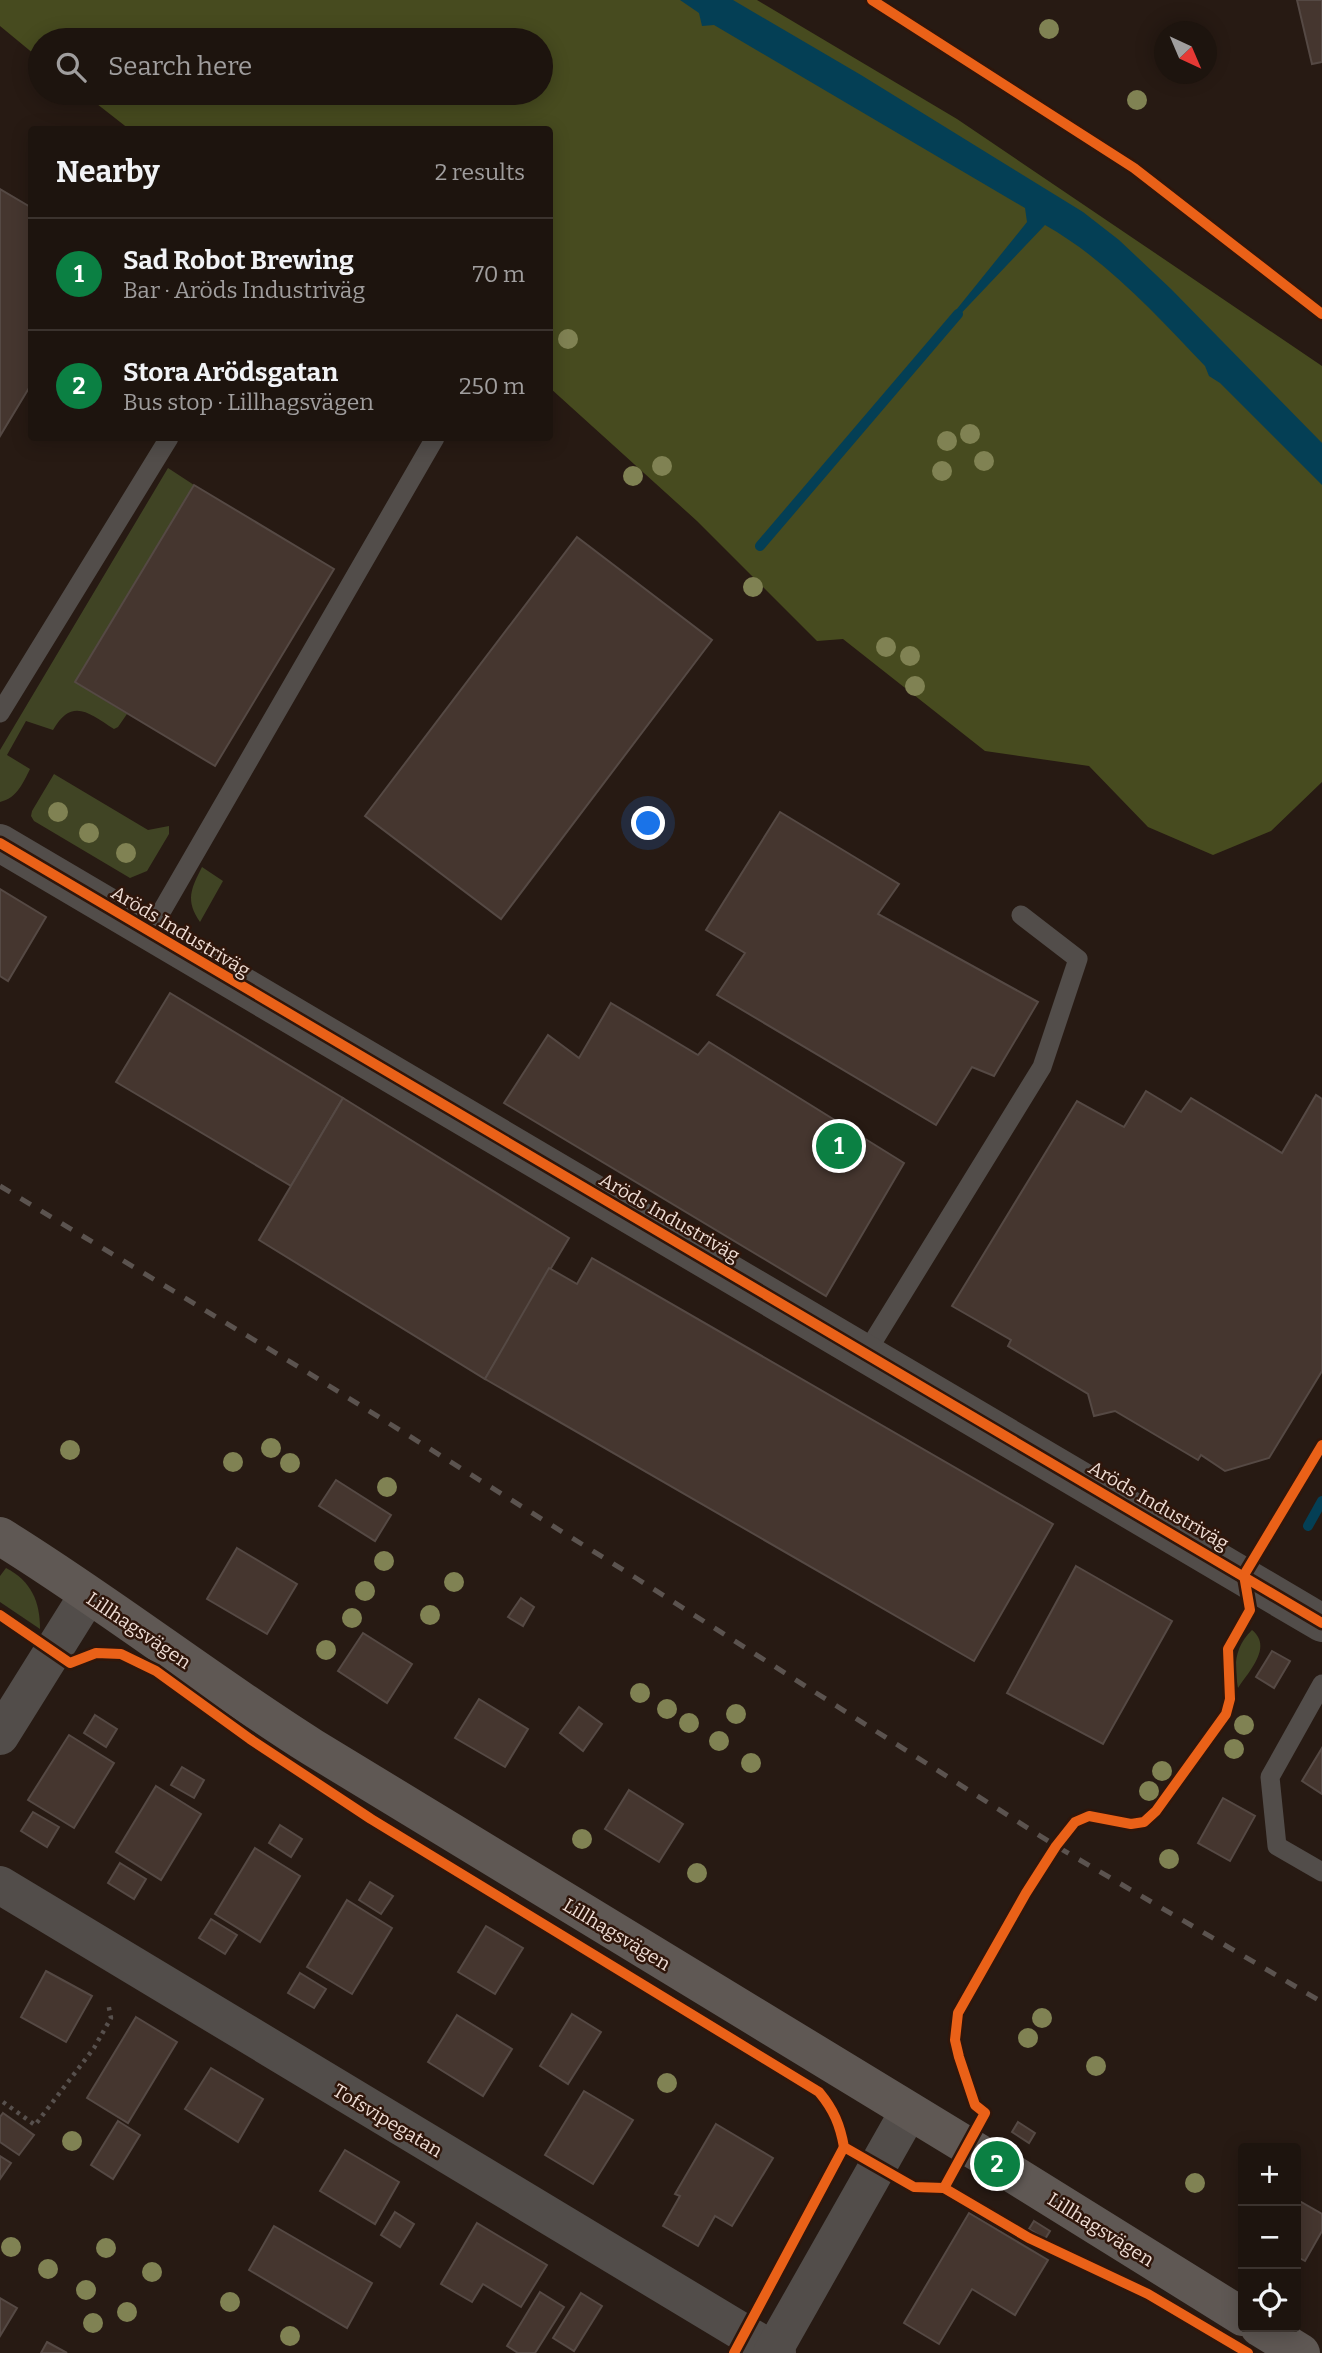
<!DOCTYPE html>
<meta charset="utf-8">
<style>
:root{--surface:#1d140e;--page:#2a211c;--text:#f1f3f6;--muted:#a09e9e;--line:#3b332e;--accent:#0b8043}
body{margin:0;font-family:Bitter,serif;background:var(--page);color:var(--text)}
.controls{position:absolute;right:21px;bottom:21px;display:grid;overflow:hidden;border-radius:7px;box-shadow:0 4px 18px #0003}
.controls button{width:63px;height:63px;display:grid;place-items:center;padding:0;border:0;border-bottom:2px solid var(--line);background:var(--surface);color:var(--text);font:35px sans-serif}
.compass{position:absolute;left:1154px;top:21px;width:63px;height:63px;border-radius:50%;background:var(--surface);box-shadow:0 4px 18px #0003;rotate:136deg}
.you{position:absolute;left:649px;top:824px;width:24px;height:24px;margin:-18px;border:5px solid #fff;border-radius:50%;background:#1a73e8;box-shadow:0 0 0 10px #1a73e833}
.badge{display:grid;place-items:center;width:46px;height:46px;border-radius:50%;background:var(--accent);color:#fff;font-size:23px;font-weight:700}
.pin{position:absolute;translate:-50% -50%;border:4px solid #fff;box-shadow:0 2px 7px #0006}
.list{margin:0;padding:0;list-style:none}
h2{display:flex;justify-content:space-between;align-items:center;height:91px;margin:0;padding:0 28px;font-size:30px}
h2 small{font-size:23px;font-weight:400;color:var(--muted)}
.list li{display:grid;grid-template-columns:46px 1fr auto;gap:21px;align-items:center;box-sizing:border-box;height:112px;padding:0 28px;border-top:2px solid var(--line)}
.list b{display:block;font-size:26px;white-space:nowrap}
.list p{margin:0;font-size:23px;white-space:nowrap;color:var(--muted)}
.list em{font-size:23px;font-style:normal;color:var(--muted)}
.icon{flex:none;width:38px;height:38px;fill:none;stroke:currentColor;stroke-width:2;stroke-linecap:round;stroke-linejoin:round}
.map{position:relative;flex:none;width:1322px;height:2353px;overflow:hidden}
.search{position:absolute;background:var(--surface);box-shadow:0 4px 18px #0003;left:28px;top:28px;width:525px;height:77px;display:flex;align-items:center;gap:18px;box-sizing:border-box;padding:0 24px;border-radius:38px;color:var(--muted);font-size:26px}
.panel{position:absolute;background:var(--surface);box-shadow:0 4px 18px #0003;left:28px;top:126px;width:525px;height:315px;border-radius:7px}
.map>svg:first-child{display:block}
.green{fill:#404424}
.forest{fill:#474b1f}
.water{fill:#043f55}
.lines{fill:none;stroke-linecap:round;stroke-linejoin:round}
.stream{stroke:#043f55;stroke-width:10}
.building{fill:#45362f;stroke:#554944;stroke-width:2}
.path{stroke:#57504d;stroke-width:4.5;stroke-dasharray:3.5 5;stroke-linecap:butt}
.lane{stroke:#524d4a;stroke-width:19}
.street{stroke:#524d4a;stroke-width:38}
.secondary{stroke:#5f5854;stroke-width:38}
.rail{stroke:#5b534f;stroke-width:5;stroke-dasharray:12 12;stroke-linecap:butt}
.cycleway-casing{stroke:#2f160b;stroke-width:15}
.cycleway{stroke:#ea6118;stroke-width:10}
.tree{fill:#808253}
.labels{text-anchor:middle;stroke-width:5;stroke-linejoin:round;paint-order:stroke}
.street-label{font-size:19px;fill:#efddd5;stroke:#2f160b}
</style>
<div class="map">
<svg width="1322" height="2353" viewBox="0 0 1322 2353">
<rect width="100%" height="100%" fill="#271a13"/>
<g class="green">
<path d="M168 468 194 485 75 682 127 714 118 727 114 729C89 713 72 697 53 730L26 721 7 755 30 769C23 783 17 798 0 802V750Z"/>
<path d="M54 774 148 830 169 826V834L147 871 130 878 34 821 31 816 32 811Z"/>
<path d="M202 867 223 881 200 922C185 900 191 889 202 867Z"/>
<path d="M6 1568C31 1581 40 1601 40 1629L0 1602V1576Z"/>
<path d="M1252 1630C1273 1647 1249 1671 1238 1688 1234 1665 1234 1648 1252 1630Z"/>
</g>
<path class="forest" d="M0 0H757L957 119 1322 366V782L1271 831 1213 855 1148 827 1089 766 985 751 843 639 817 641 697 521 550 388V130L129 129 83 93H541V40H40V59L0 26Z"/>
<path class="water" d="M680 0H733L861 75 1083 212 1119 240 1171 289 1322 443V485L1220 383 1209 376 1205 366C1156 315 1107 260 1045 225L952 323 944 325 1027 222 1025 208 714 25 702 26 699 13Z"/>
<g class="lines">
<g class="stream">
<path d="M760 546 958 314"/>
<path d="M1308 1526 1322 1501"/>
</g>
</g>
<g class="building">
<path d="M1297 0H1322V62L1312 64Z"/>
<path d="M0 189 32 208V383L0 436Z"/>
<path d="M194 485 334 569 215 766 75 682Z"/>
<path d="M577 537 712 640 501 919 365 816Z"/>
<path d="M780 812 899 884 878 914 1038 1002 994 1076 972 1067 936 1125 717 995 745 953 706 930Z"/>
<path d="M0 889 46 917 8 981 0 976Z"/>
<path d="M170 993 343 1098 291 1186 116 1082Z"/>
<path d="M611 1003 698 1055 709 1042 904 1163 826 1296 504 1103 548 1035 579 1058Z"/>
<path d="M1146 1091 1181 1112 1191 1098 1282 1153 1316 1095 1322 1099V1371L1269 1458 1225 1471 1201 1455 1198 1460 1115 1411 1094 1416 1088 1394 1008 1346 1011 1340 952 1306 1077 1101 1124 1127Z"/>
<path d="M343 1098 569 1238 485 1379 259 1240Z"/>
<path d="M592 1258 1053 1524 974 1661 485 1379 549 1268 577 1284Z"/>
<path d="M336 1480 391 1515 375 1541 319 1506Z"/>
<path d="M237 1548 297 1584 267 1634 207 1599Z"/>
<path d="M1076 1566 1172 1621 1103 1744 1007 1693Z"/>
<path d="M521 1598 534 1607 523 1626 508 1617Z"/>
<path d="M363 1633 412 1664 387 1703 338 1671Z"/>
<path d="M1272 1651 1290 1661 1274 1688 1256 1677Z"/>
<path d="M479 1699 528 1729 505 1767 455 1738Z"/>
<path d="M579 1707 602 1724 583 1751 560 1733Z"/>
<path d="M95 1715 117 1729 106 1747 84 1733Z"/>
<path d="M69 1735 114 1763 74 1828 28 1800Z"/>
<path d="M1322 1748V1794L1302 1781Z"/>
<path d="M182 1767 204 1780 194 1798 171 1785Z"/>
<path d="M156 1786 201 1814 161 1880 116 1852Z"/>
<path d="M629 1790 683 1824 659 1862 605 1829Z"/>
<path d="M1223 1798 1255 1816 1230 1861 1198 1843Z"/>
<path d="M33 1812 59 1827 47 1847 21 1831Z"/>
<path d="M280 1825 302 1839 291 1857 269 1843Z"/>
<path d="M255 1848 300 1876 260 1942 215 1914Z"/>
<path d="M120 1863 146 1879 134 1899 108 1883Z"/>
<path d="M370 1882 393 1896 381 1914 359 1900Z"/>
<path d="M347 1900 392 1928 352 1994 307 1967Z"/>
<path d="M211 1919 237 1935 225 1954 199 1938Z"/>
<path d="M486 1926 523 1948 495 1994 458 1972Z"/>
<path d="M46 1971 92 1996 66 2042 21 2017Z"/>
<path d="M300 1973 326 1989 314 2008 288 1993Z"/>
<path d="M572 2014 601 2032 568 2084 540 2066Z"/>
<path d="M457 2015 512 2049 483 2096 428 2062Z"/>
<path d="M136 2017 177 2042 128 2123 87 2098Z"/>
<path d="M211 2068 263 2099 238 2142 185 2109Z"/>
<path d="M584 2091 633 2120 593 2184 545 2155Z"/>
<path d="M3 2113 34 2135 19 2155 0 2142V2117Z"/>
<path d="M118 2121 140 2135 113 2179 91 2165Z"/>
<path d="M1018 2122 1035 2133 1029 2143 1012 2132Z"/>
<path d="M716 2124 773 2158 732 2226 715 2216 698 2246 663 2226 680 2196 675 2194Z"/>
<path d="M345 2150 399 2182 375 2224 320 2191Z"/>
<path d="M0 2156 11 2163 0 2179Z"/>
<path d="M1296 2199 1322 2214V2231L1305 2261 1296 2256Z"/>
<path d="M395 2212 414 2224 400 2247 381 2235Z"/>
<path d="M969 2213 1048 2260 1015 2315 972 2289 939 2344 904 2323Z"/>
<path d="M1034 2221 1050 2231 1045 2239 1029 2229Z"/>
<path d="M477 2223 547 2265 521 2307 483 2284 472 2302 441 2284Z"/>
<path d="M274 2226 372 2283 347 2328 249 2270Z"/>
<path d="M540 2292 564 2307 535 2353H518L507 2346Z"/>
<path d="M581 2293 602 2306 574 2351 553 2338Z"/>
<path d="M0 2298 17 2308 0 2336Z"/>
<path d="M47 2342 67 2353H41Z"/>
</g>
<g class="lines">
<path class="path" d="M3 2102 35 2125 94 2048 111 2018 108 2003"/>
<g class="lane">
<path d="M0 713 169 438"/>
<path d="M149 933 435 438"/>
<path d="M866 1353 1042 1067 1078 959 1021 915"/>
<path d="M1322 1684 1270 1777 1277 1846 1322 1872"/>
</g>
<g class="street">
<path d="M0 843 1322 1623"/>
<path d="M0 1736 88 1595"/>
<path d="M0 1885 777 2353"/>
<path d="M772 2353 909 2111"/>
</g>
<g class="secondary">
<path d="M0 1536C107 1602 206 1680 312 1747L997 2164 1243 2317"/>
<path d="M1259 2327 1301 2353"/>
</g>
<path class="rail" d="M0 1186 307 1372 636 1578 1056 1846 1322 2002"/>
<g class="cycleway-casing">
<g id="cycleway">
<path d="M872 0 1134 168 1322 314"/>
<path d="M0 843 1322 1623"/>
<path d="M0 1615 70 1663 96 1653 121 1654 156 1671 250 1739 371 1819 819 2092C834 2110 840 2125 844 2147L914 2187 944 2188 1029 2238 1148 2294 1248 2353"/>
<path d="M944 2188 985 2113 975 2105 959 2057 955 2040 958 2013 1026 1893 1056 1846 1075 1822 1089 1816 1131 1824 1144 1822 1156 1811 1226 1714 1230 1699 1228 1649 1250 1610 1244 1575 1322 1445"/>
<path d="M734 2353 844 2147"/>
</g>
</g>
<use href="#cycleway" class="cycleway"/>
</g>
<g class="tree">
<circle cx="1049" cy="29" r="10"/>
<circle cx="1137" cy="100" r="10"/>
<circle cx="568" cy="339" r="10"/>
<circle cx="970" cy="434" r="10"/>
<circle cx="947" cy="441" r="10"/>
<circle cx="984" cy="461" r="10"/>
<circle cx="662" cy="466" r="10"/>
<circle cx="942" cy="471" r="10"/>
<circle cx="633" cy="476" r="10"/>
<circle cx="753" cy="587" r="10"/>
<circle cx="886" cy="647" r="10"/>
<circle cx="910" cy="656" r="10"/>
<circle cx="915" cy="686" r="10"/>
<circle cx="58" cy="812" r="10"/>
<circle cx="89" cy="833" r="10"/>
<circle cx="126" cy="853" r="10"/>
<circle cx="271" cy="1448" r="10"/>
<circle cx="70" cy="1450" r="10"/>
<circle cx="233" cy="1462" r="10"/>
<circle cx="290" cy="1463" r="10"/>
<circle cx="387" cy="1487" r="10"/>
<circle cx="384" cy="1561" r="10"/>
<circle cx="454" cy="1582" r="10"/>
<circle cx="365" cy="1591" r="10"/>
<circle cx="430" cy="1615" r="10"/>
<circle cx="352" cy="1618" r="10"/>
<circle cx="326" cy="1650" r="10"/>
<circle cx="640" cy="1693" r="10"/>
<circle cx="667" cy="1709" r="10"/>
<circle cx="736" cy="1714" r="10"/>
<circle cx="689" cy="1723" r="10"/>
<circle cx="1244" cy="1725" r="10"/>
<circle cx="719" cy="1741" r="10"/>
<circle cx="1234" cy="1749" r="10"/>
<circle cx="751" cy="1763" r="10"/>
<circle cx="1162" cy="1771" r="10"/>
<circle cx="1149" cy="1791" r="10"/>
<circle cx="582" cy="1839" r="10"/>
<circle cx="1169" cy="1859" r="10"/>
<circle cx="697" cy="1873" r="10"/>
<circle cx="1042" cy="2018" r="10"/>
<circle cx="1028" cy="2038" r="10"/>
<circle cx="1096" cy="2066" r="10"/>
<circle cx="667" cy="2083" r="10"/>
<circle cx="72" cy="2141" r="10"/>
<circle cx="1195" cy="2183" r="10"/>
<circle cx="11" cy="2247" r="10"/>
<circle cx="106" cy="2248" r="10"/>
<circle cx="48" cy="2269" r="10"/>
<circle cx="152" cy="2272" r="10"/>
<circle cx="86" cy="2290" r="10"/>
<circle cx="230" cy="2302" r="10"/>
<circle cx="127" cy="2312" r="10"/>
<circle cx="93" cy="2323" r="10"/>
<circle cx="290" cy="2336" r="10"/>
</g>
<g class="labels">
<g class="street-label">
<text transform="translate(181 931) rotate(31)" y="7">Aröds Industriväg</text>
<text transform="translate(670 1217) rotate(30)" y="7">Aröds Industriväg</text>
<text transform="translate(1159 1505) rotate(30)" y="7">Aröds Industriväg</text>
<text transform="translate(139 1630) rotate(34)" y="7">Lillhagsvägen</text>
<text transform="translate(617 1934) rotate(31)" y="7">Lillhagsvägen</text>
<text transform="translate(388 2120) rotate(31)" y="7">Tofsvipegatan</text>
<text transform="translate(1101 2229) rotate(32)" y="7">Lillhagsvägen</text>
</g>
</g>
</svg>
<div class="controls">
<button>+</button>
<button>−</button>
<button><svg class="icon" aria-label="locate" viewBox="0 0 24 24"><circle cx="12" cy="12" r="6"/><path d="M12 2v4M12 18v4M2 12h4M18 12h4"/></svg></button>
</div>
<svg class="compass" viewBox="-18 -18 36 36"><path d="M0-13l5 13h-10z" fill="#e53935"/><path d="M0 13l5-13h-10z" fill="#a09e9e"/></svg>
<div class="you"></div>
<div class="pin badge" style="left:839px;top:1146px">1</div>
<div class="pin badge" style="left:997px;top:2164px">2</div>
<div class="search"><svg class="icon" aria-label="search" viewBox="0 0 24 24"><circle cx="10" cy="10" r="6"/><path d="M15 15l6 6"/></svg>Search here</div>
<section class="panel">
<h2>Nearby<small>2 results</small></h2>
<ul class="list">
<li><span class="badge">1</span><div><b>Sad Robot Brewing</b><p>Bar · Aröds Industriväg</p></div><em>70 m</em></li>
<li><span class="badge">2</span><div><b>Stora Arödsgatan</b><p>Bus stop · Lillhagsvägen</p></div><em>250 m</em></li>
</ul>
</section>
</div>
